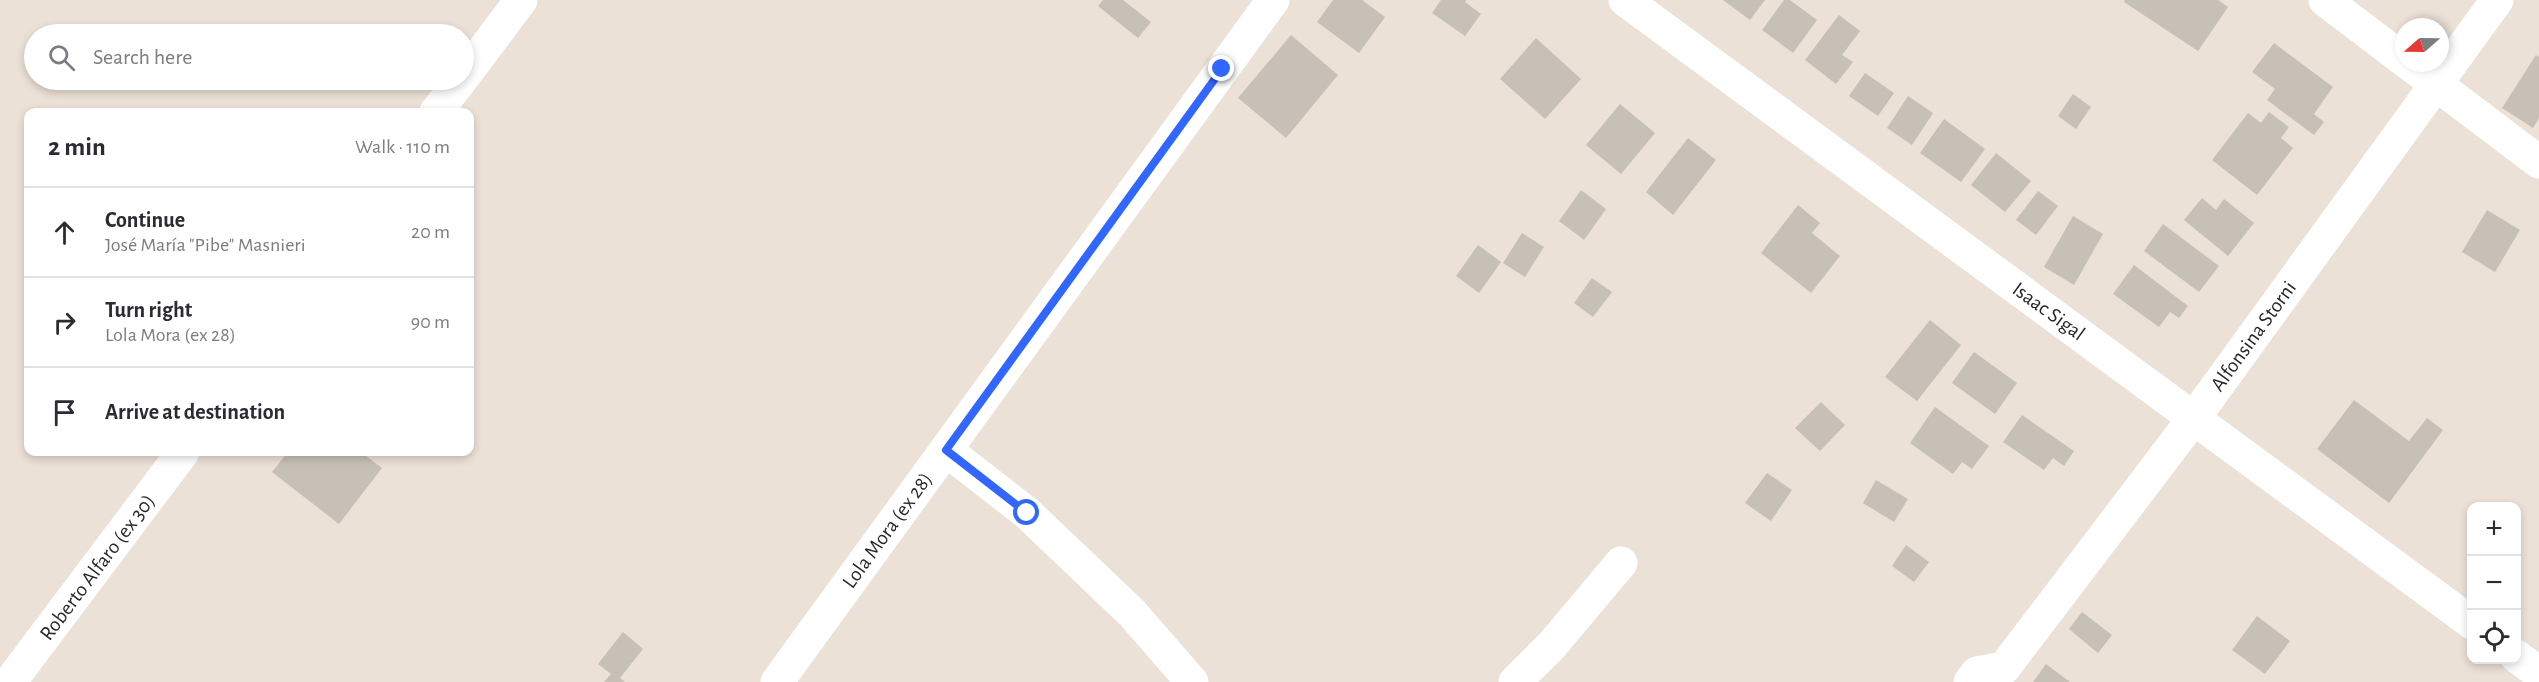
<!DOCTYPE html>
<meta charset="utf-8">
<style>
:root{--surface:#fff;--page:#f7f7f7;--text:#2b2b33;--muted:#7c7c81;--line:#e1e1e2}
body{margin:0;font-family:"Alegreya Sans",sans-serif;background:var(--page);color:var(--text)}
.controls{position:absolute;right:18px;bottom:18px;display:grid;overflow:hidden;border-radius:12px;box-shadow:0 3px 9px #0003}
.controls button{width:54px;height:54px;display:grid;place-items:center;padding:0;border:0;border-bottom:2px solid var(--line);background:var(--surface);color:var(--text);font:30px sans-serif}
.compass{position:absolute;left:2395px;top:18px;width:54px;height:54px;border-radius:50%;background:var(--surface);box-shadow:0 3px 9px #0003;rotate:250deg}
.stop{position:absolute;width:18px;height:18px;margin:-14px;border:4px solid #3167ff;border-radius:50%;background:#fff}
.stop.end{background:#3167ff;border-color:#fff;box-shadow:0 2px 6px #0008}
.list{margin:0;padding:0;list-style:none}
h2{display:flex;justify-content:space-between;align-items:center;height:78px;margin:0;padding:0 24px;font-size:26px}
h2 small{font-size:20px;font-weight:400;color:var(--muted)}
.list li{display:grid;grid-template-columns:39px 1fr auto;gap:18px;align-items:center;box-sizing:border-box;height:90px;padding:0 24px;border-top:2px solid var(--line)}
.list b{display:block;font-size:22px;white-space:nowrap}
.list p{margin:0;font-size:20px;white-space:nowrap;color:var(--muted)}
.list em{font-size:20px;font-style:normal;color:var(--muted)}
.icon{flex:none;width:33px;height:33px;fill:none;stroke:currentColor;stroke-width:2;stroke-linecap:round;stroke-linejoin:round}
.map{position:relative;flex:none;width:2539px;height:682px;overflow:hidden}
.search{position:absolute;background:var(--surface);box-shadow:0 3px 9px #0003;left:24px;top:24px;width:450px;height:66px;display:flex;align-items:center;gap:15px;box-sizing:border-box;padding:0 21px;border-radius:33px;color:var(--muted);font-size:22px}
.panel{position:absolute;background:var(--surface);box-shadow:0 3px 9px #0003;left:24px;top:108px;width:450px;height:348px;border-radius:12px}
.map>svg:first-child{display:block}
.building{fill:#c6c0b6}
.lines{fill:none;stroke-linecap:round;stroke-linejoin:round}
.minor{stroke:#fff;stroke-width:33}
.route{stroke:#3167ff;stroke-width:8}
.labels{text-anchor:middle;stroke-width:5;stroke-linejoin:round;paint-order:stroke}
.street-label{font-size:21px;fill:#272727;stroke:#fff}
</style>
<div class="map">
<svg width="2539" height="682" viewBox="0 0 2539 682">
<rect width="100%" height="100%" fill="#ece1d7"/>
<g class="building">
<path d="M1103 0H1123L1151 22 1138 38 1098 6Z"/>
<path d="M1333 0H1362L1385 17 1359 53 1317 22Z"/>
<path d="M1441 0H1466L1465 2 1481 14 1465 36 1432 13Z"/>
<path d="M1723 0H1765L1750 20Z"/>
<path d="M1784 0H1790L1817 20 1793 53 1762 30Z"/>
<path d="M2125 0H2218L2228 7 2198 51 2124 2Z"/>
<path d="M1839 15 1860 31 1842 55 1853 62 1836 84 1805 60Z"/>
<path d="M1291 35 1338 75 1286 138 1238 98Z"/>
<path d="M1536 38 1581 79 1545 119 1500 79Z"/>
<path d="M2274 43 2333 87 2314 114 2324 122 2314 135 2267 100 2275 89 2252 72Z"/>
<path d="M2536 55 2539 57V118L2533 128 2502 108Z"/>
<path d="M1865 73 1894 93 1878 116 1849 96Z"/>
<path d="M2073 94 2091 107 2076 129 2058 116Z"/>
<path d="M1908 96 1933 113 1912 145 1887 128Z"/>
<path d="M1620 104 1655 133 1621 174 1586 145Z"/>
<path d="M2269 112 2289 127 2281 138 2293 148 2257 195 2212 160 2248 113 2261 123Z"/>
<path d="M1944 119 1985 149 1961 182 1920 153Z"/>
<path d="M1688 138 1716 160 1673 215 1646 192Z"/>
<path d="M1996 153 2031 181 2005 212 1971 185Z"/>
<path d="M1581 190 1606 209 1584 240 1559 221Z"/>
<path d="M2038 191 2058 206 2036 235 2016 220Z"/>
<path d="M2202 198 2216 210 2224 199 2254 223 2228 256 2184 220Z"/>
<path d="M1798 205 1820 223 1812 233 1840 256 1811 293 1761 253Z"/>
<path d="M2487 210 2520 230 2495 272 2462 252Z"/>
<path d="M2073 216 2103 234 2074 285 2044 267Z"/>
<path d="M2163 224 2219 266 2199 292 2144 251Z"/>
<path d="M1522 233 1544 247 1525 277 1503 263Z"/>
<path d="M1478 245 1501 262 1479 293 1456 276Z"/>
<path d="M2134 265 2188 306 2179 318 2170 312 2159 327 2113 294Z"/>
<path d="M1592 278 1612 292 1593 317 1574 303Z"/>
<path d="M1930 320 1961 345 1917 401 1885 377Z"/>
<path d="M1974 352 2017 383 1995 414 1952 383Z"/>
<path d="M2354 400 2409 441 2427 418 2443 430 2389 503 2317 449Z"/>
<path d="M1821 402 1845 425 1820 451 1795 428Z"/>
<path d="M1935 407 1989 446 1972 469 1962 462 1953 474 1910 443Z"/>
<path d="M2022 415 2074 451 2064 466 2053 458 2044 470 2003 442Z"/>
<path d="M288 452H361L382 468 339 524 272 472Z"/>
<path d="M1767 473 1792 490 1771 521 1745 503Z"/>
<path d="M1876 480 1908 499 1894 522 1863 503Z"/>
<path d="M1906 545 1929 562 1914 582 1892 566Z"/>
<path d="M2082 612 2112 635 2098 653 2069 629Z"/>
<path d="M2257 616 2290 641 2265 674 2232 650Z"/>
<path d="M623 632 643 649 620 678 625 682H604L611 674 598 664Z"/>
<path d="M2046 664 2070 682H2033Z"/>
</g>
<g class="lines">
<g class="minor">
<path d="M1625 0 2472 623"/>
<path d="M2325 0 2404 60"/>
<path d="M2408 63 2539 162"/>
<path d="M464 76 521 0"/>
<path d="M436 112 461 80"/>
<path d="M946 450 1027 513 1132 613 1192 682"/>
<path d="M2516 656 2539 673"/>
<path d="M10 682 183 452"/>
<path d="M777 682 1273 0"/>
<path d="M1515 682 1552 645 1621 563"/>
<path d="M1970 682 1977 673 2004 668 2194 418 2497 0"/>
</g>
</g>
<g class="lines">
<path class="route" d="M1027 513 946 450 1222 69"/>
</g>
<g class="labels">
<g class="street-label">
<text transform="translate(2049 311) rotate(36)" y="7">Isaac Sigal</text>
<text transform="translate(2253 336) rotate(-54)" y="7">Alfonsina Storni</text>
<text transform="translate(887 530) rotate(-54)" y="7">Lola Mora (ex 28)</text>
<text transform="translate(97 567) rotate(-53)" y="7">Roberto Alfaro (ex 30)</text>
</g>
</g>
</svg>
<div class="controls">
<button>+</button>
<button>−</button>
<button><svg class="icon" aria-label="locate" viewBox="0 0 24 24"><circle cx="12" cy="12" r="6"/><path d="M12 2v4M12 18v4M2 12h4M18 12h4"/></svg></button>
</div>
<svg class="compass" viewBox="-18 -18 36 36"><path d="M0-13l5 13h-10z" fill="#e53935"/><path d="M0 13l5-13h-10z" fill="#7c7c81"/></svg>
<div class="stop" style="left:1027px;top:513px"></div>
<div class="stop end" style="left:1222px;top:69px"></div>
<div class="search"><svg class="icon" aria-label="search" viewBox="0 0 24 24"><circle cx="10" cy="10" r="6"/><path d="M15 15l6 6"/></svg>Search here</div>
<section class="panel">
<h2>2 min<small>Walk · 110 m</small></h2>
<ul class="list">
<li><svg class="icon" aria-label="ahead" viewBox="0 0 24 24"><path d="M12 20V5M6 11l6-6 6 6"/></svg><div><b>Continue</b><p>José María &quot;Pibe&quot; Masnieri</p></div><em>20 m</em></li>
<li><svg class="icon" aria-label="right" viewBox="0 0 24 24"><path d="M7 20v-9h11M14 6l5 5-5 5"/></svg><div><b>Turn right</b><p>Lola Mora (ex 28)</p></div><em>90 m</em></li>
<li><svg class="icon" aria-label="arrive" viewBox="0 0 24 24"><path d="M6 21V4h12l-3 4 3 4H6"/></svg><div><b>Arrive at destination</b></div></li>
</ul>
</section>
</div>
